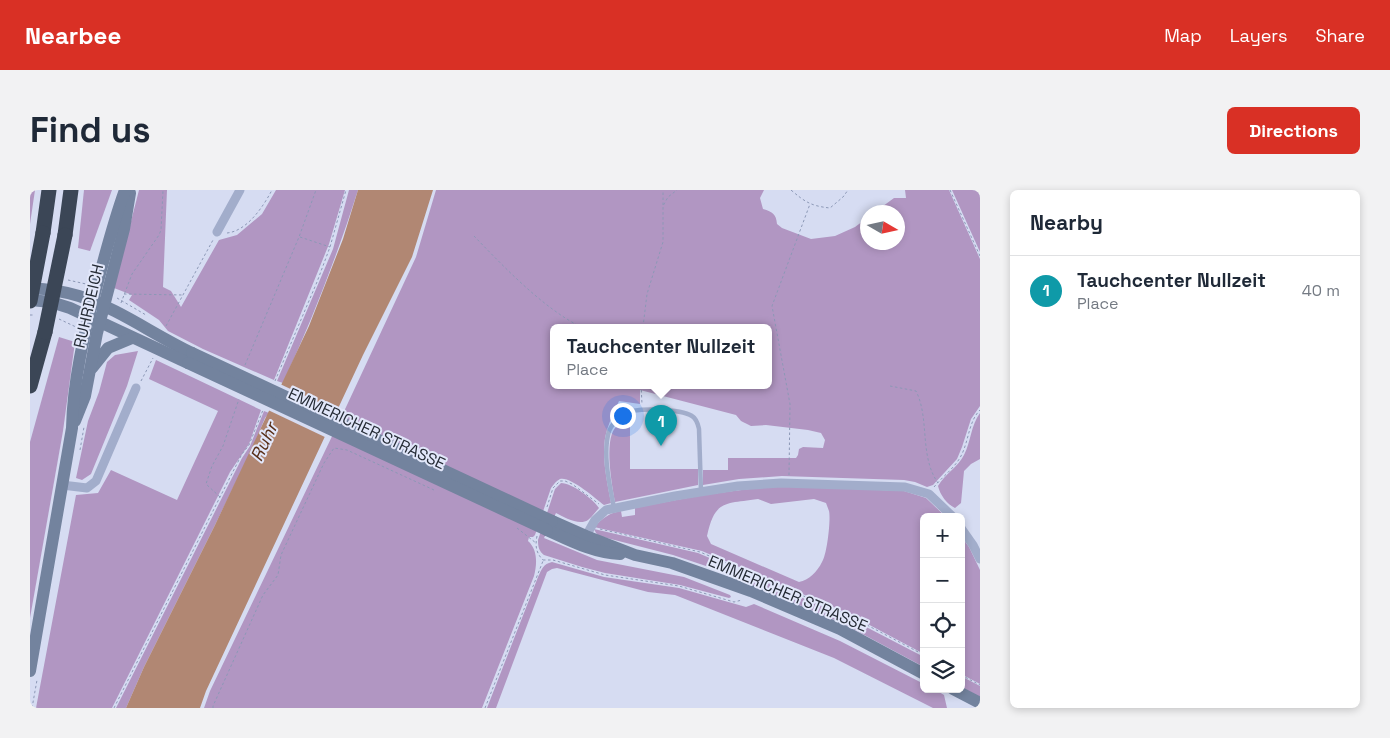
<!DOCTYPE html>
<meta charset="utf-8">
<style>
:root{--surface:#fff;--page:#f2f2f3;--text:#1f2937;--muted:#747a83;--line:#e0e1e3;--accent:#d93025}
body{margin:0;font-family:"Space Grotesk",sans-serif;background:var(--page);color:var(--text)}
.controls{position:absolute;right:15px;bottom:15px;display:grid;overflow:hidden;border-radius:8px;box-shadow:0 2px 8px #0003}
.controls button{width:45px;height:45px;display:grid;place-items:center;padding:0;border:0;border-bottom:1px solid var(--line);background:var(--surface);color:var(--text);font:25px sans-serif}
.compass{position:absolute;left:830px;top:15px;width:45px;height:45px;border-radius:50%;background:var(--surface);box-shadow:0 2px 8px #0003;rotate:99deg}
.you{position:absolute;left:592px;top:225px;width:18px;height:18px;margin:-12px;border:4px solid #fff;border-radius:50%;background:#1a73e8;box-shadow:0 0 0 8px #1a73e833}
.badge{display:grid;place-items:center;width:32px;height:32px;border-radius:50%;background:var(--accent);color:#fff;font-size:16px;font-weight:700}
.pin{position:absolute;translate:-50% -41px;filter:drop-shadow(0 1px 2px #0008)}
.pin::after{content:'';position:absolute;top:26px;width:18px;height:15px;background:inherit;clip-path:polygon(0 0,100% 0,50% 100%)}
.popup{position:absolute;left:520px;top:134px;width:222px;height:65px;box-sizing:border-box;display:grid;place-content:center;border-radius:8px;background:var(--surface);filter:drop-shadow(0 1px 4px #0005);font-size:16px;white-space:nowrap;color:var(--muted)}
.popup b{font-size:19px;color:var(--text)}
.popup::after{content:'';position:absolute;left:50%;top:100%;margin-left:-10px;border:10px solid transparent;border-top-color:var(--surface)}
.list{margin:0;padding:0;list-style:none}
h2{display:flex;justify-content:space-between;align-items:center;height:65px;margin:0;padding:0 20px;font-size:21px}
h2 small{font-size:16px;font-weight:400;color:var(--muted)}
.list li{display:grid;grid-template-columns:32px 1fr auto;gap:15px;align-items:center;box-sizing:border-box;height:70px;padding:0 20px;border-top:1px solid var(--line)}
.list b{display:block;font-size:19px;white-space:nowrap}
.list p{margin:0;font-size:16px;white-space:nowrap;color:var(--muted)}
.list em{font-size:16px;font-style:normal;color:var(--muted)}
.icon{flex:none;width:28px;height:28px;fill:none;stroke:currentColor;stroke-width:2;stroke-linecap:round;stroke-linejoin:round}
.map{position:relative;flex:none;width:950px;height:518px;overflow:hidden;border-radius:8px}
header{display:flex;align-items:center;gap:30px;box-sizing:border-box;height:70px;padding:0 25px;background:var(--accent);color:#fff}
header strong{font-size:24px}
nav{display:flex;gap:28px;margin-inline-start:auto;font-size:18px}
.intro{display:flex;align-items:center;justify-content:space-between;box-sizing:border-box;height:120px;padding:0 30px}
h1{margin:0;font-size:35px}
.button{padding:12px 22px;border-radius:8px;background:var(--accent);color:#fff;font-size:18px;font-weight:700}
main{display:flex;gap:30px;padding:0 30px}
aside{flex:1;background:var(--surface);border-radius:8px;box-shadow:0 2px 8px #0003}
.map>svg:first-child{display:block}
.green{fill:#b196c2;fill-rule:evenodd}
.water{fill:#b18773}
.pier{fill:#d6dcf2}
.lines{fill:none;stroke-linecap:round;stroke-linejoin:round}
.path{stroke:#8c98b6;stroke-width:1;stroke-dasharray:2.5 2.5;stroke-linecap:butt}
.lane{stroke:#a2adcb;stroke-width:4.5}
.street{stroke:#a2adcb;stroke-width:9}
.secondary{stroke:#73839e;stroke-width:12}
.highway{stroke:#3b4656;stroke-width:15}
.secondary-bridge{stroke:#73839e;stroke-width:12}
.highway-bridge{stroke:#3b4656;stroke-width:15}
.labels{text-anchor:middle;stroke-width:4;stroke-linejoin:round;paint-order:stroke}
.street-label{font-size:16px;fill:#252b35;stroke:#e2e7fa}
.water-label{font-size:18px;font-style:italic;fill:#582e18;stroke:#e2e7fa}
</style>
<header>
<strong>Nearbee</strong>
<nav><a>Map</a><a>Layers</a><a>Share</a></nav>
</header>
<div class="intro"><h1>Find us</h1><a class="button">Directions</a></div>
<main>
<div class="map">
<svg width="950" height="518" viewBox="0 0 950 518">
<rect width="100%" height="100%" fill="#d6dcf2"/>
<g class="green">
<path d="M0 0H5L0 34Z"/>
<path d="M54 0H82L60 61 48 58Z"/>
<path d="M109 0H137L133 97 141 101 151 117 189 50 207 45 232 24 246 0H315L299 54 244 190 173 159 138 141 129 130 99 110 102 105 84 98Z"/>
<path d="M319 0H328C307 66 282 130 253 193L247 191 303 59Z"/>
<path d="M406 0H734L730 8 733 19C743 22 746 24 747 34L752 38 781 49 805 46 825 37 837 28 838 52H868V22H845L864 8H876L875 0H919L950 69V216L941 229 932 257 927 269 903 295 897 297 885 292 874 290 752 286 709 289 673 295V280H698V268H766L768 265 769 259 773 257 793 258 795 250 791 243 778 240 736 235 721 236 711 231 706 225 610 200V214L589 211C585 220 580 230 577 240 570 262 577 291 581 313L574 315C565 308 540 286 530 289 526 291 524 294 521 298L505 345 503 347H499L498 351C508 360 507 374 504 386L452 518H174L180 501 317 215 386 67ZM524 137H738V195H524Z"/>
<path d="M922 0H948L950 5V62Z"/>
<path d="M29 147 45 152 33 241 0 428V252Z"/>
<path d="M108 161 97 196 61 284 52 290 46 288 58 231 69 202 77 172 85 165Z"/>
<path d="M126 170 231 220 219 254 200 282 82 518H6L46 305 68 303 81 280 147 310 188 221 119 189Z"/>
<path d="M234 221 239 223 235 228 222 259 185 335 114 477 96 518H86L212 268 220 256Z"/>
<path d="M950 223V269L941 274 934 281 931 313 925 318C917 314 910 305 908 296 915 284 928 277 934 265 941 251 941 235 950 223Z"/>
<path d="M591 233H600V279H668V295L585 312C582 295 574 252 585 238 586 237 590 234 591 233Z"/>
<path d="M531 293C542 293 563 309 569 318 566 321 562 327 558 330 549 336 534 327 526 323L514 348 567 370 654 387 700 405 701 407 699 408 650 395 575 383 552 377 514 365C509 361 508 357 508 350L525 299Z"/>
<path d="M750 296 874 301 896 308 916 327H894V464L817 423 672 361 564 337C573 328 579 323 591 321L592 327 605 325V318C653 308 700 300 750 296ZM728 309 741 314 784 309 796 313C797 316 798 318 799 321 801 329 797 365 792 372 787 382 779 390 769 392L681 354 677 346C685 310 694 314 728 309Z"/>
<path d="M564 339 668 363 815 426 894 467V477L812 433 679 377 643 365 569 346 566 343Z"/>
<path d="M931 346 939 357 950 380V494L931 484Z"/>
<path d="M522 372 574 387 649 398 716 417 724 414 810 451 894 494V499H904L914 505 917 518H903L804 468 645 405 618 402 527 378 522 379 517 382 466 518H457L508 387C512 379 513 374 522 372Z"/>
<path d="M931 486 950 496V507L931 497Z"/>
</g>
<path class="water" d="M328 0H403L382 67 333 165 176 501 170 518H96L114 477 185 335 279 136 313 49Z"/>
<path class="pier" d="M250 194 309 222 297 248 238 220Z"/>
<g class="lines">
<g class="path">
<path d="M761 0C775 12 781 16 800 18L813 7 818 0"/>
<path d="M920 0 950 66"/>
<path d="M633 15V0"/>
<path d="M197 43C217 41 233 17 242 0"/>
<path d="M444 46C474 77 513 118 551 137"/>
<path d="M270 47 300 57"/>
<path d="M38 90 56 94"/>
<path d="M94 104 153 105"/>
<path d="M87 108 116 125"/>
<path d="M91 113 102 84 129 45 131 40 133 0"/>
<path d="M0 125H5"/>
<path d="M29 129 46 137"/>
<path d="M136 136 183 50"/>
<path d="M613 137 617 104 633 52V16L638 7 647 0"/>
<path d="M215 175 269 47 286 0"/>
<path d="M111 191 123 168"/>
<path d="M245 191 287 92 300 57 316 0"/>
<path d="M611 195 612 214"/>
<path d="M860 196 886 201C900 229 889 266 908 293"/>
<path d="M50 260 54 237"/>
<path d="M759 285 760 214 742 116 780 14"/>
<path d="M904 297C913 286 926 277 932 264 939 249 939 231 950 220"/>
<path d="M190 307 176 294 182 276 193 256 209 209"/>
<path d="M517 317 523 298 530 291H535L542 294 569 314"/>
<path d="M487 338 506 353"/>
<path d="M570 339 670 362 816 424 894 465"/>
<path d="M507 346C505 356 506 363 513 370"/>
<path d="M513 370H523L575 385 649 396 704 412 712 410"/>
<path d="M931 485 950 495"/>
<path d="M2 518 7 490"/>
<path d="M84 518 190 307 212 264 219 255 233 220"/>
<path d="M183 518V516L233 405 248 385 251 365 294 273 304 258 317 260 404 300"/>
<path d="M455 518 513 371"/>
</g>
<path class="lane" d="M584 318C580 296 572 264 579 241 581 236 588 227 594 224 605 217 651 219 662 226 667 229 668 235 669 239L671 302"/>
<g class="street">
<path d="M187 42 210 0"/>
<path d="M32 295 57 298 66 291 106 198"/>
<path d="M931 338 943 355 950 369"/>
<path d="M556 346 565 330 576 320 645 306 708 296 751 293 875 297 899 304 923 327"/>
</g>
<g class="secondary">
<path d="M0 98C17 99 33 101 49 106 89 119 124 145 162 163"/>
<path d="M0 110 21 112 40 118 158 173"/>
<path d="M62 178 78 158 102 148"/>
<path d="M45 231 55 206 67 143 94 39 100 3"/>
<path d="M522 331 556 346 605 365 642 373 721 401 810 439 894 484"/>
<path d="M517 340C541 351 564 363 590 364"/>
<path d="M0 481 42 238C43 191 54 145 66 99 75 65 83 33 95 0"/>
<path d="M923 499 950 513"/>
</g>
<g class="highway">
<path d="M13 43 19 0"/>
<path d="M35 45 41 0"/>
<path d="M0 196 15 142"/>
</g>
<g class="secondary-bridge">
<path d="M162 163 522 331"/>
<path d="M158 173 517 340"/>
</g>
<g class="highway-bridge">
<path d="M0 111 13 43"/>
<path d="M15 142 35 45"/>
</g>
</g>
<g class="labels">
<g class="street-label">
<text transform="translate(58 116) rotate(-77)" y="6">RUHRDEICH</text>
<text transform="translate(337 238) rotate(25)" y="6">EMMERICHER STRASSE</text>
<text transform="translate(758 403) rotate(23)" y="6">EMMERICHER STRASSE</text>
</g>
<g class="water-label">
<text transform="translate(234 252) rotate(-65)" y="6">Ruhr</text>
</g>
</g>
</svg>
<div class="controls">
<button>+</button>
<button>−</button>
<button><svg class="icon" aria-label="locate" viewBox="0 0 24 24"><circle cx="12" cy="12" r="6"/><path d="M12 2v4M12 18v4M2 12h4M18 12h4"/></svg></button>
<button><svg class="icon" aria-label="layers" viewBox="0 0 24 24"><path d="M12 4l9 5-9 5-9-5zM3 14l9 5 9-5"/></svg></button>
</div>
<svg class="compass" viewBox="-18 -18 36 36"><path d="M0-13l5 13h-10z" fill="#e53935"/><path d="M0 13l5-13h-10z" fill="#747a83"/></svg>
<div class="you"></div>
<div class="pin badge" style="left:631px;top:256px;background:#0f9aa8">1</div>
<div class="popup"><b>Tauchcenter Nullzeit</b>Place</div>
</div>
<aside>
<h2>Nearby<small></small></h2>
<ul class="list">
<li><span class="badge" style="background:#0f9aa8">1</span><div><b>Tauchcenter Nullzeit</b><p>Place</p></div><em>40 m</em></li>
</ul>
</aside>
</main>
